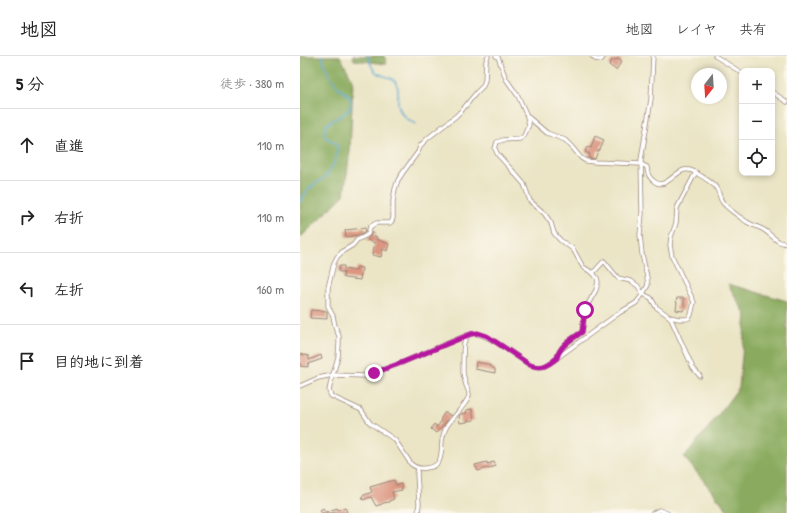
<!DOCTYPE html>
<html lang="ja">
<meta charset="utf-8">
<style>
:root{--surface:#fff;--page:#f6f6f6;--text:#222;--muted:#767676;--line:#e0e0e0}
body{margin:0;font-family:"Patrick Hand","Klee One",sans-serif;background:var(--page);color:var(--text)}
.controls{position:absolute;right:12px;top:12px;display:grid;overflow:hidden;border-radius:8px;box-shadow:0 2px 6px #0003}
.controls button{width:36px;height:36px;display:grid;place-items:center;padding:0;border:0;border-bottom:1px solid var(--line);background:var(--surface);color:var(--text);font:20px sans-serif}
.compass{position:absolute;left:391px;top:12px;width:36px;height:36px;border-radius:50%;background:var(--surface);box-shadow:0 2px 6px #0003;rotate:197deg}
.stop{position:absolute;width:12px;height:12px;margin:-9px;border:3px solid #b5179e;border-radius:50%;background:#fff}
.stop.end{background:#b5179e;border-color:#fff;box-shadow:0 1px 4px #0008}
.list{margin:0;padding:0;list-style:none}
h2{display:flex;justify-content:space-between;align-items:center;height:52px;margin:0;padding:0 16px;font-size:17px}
h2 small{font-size:13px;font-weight:400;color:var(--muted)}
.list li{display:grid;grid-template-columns:26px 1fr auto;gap:12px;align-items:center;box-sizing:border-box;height:72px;padding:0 16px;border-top:1px solid var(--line)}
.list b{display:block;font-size:15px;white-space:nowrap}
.list em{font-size:13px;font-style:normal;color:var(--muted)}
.icon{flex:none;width:22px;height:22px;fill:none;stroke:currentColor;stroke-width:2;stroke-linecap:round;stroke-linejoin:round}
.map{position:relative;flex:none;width:487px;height:457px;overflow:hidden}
header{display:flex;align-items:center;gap:24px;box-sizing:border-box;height:56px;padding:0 20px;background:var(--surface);border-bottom:1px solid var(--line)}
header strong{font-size:19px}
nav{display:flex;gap:22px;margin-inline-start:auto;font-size:14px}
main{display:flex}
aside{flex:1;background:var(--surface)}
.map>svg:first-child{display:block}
.forest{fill:#8aab5f;stroke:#6a6545}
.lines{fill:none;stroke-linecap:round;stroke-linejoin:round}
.stream{stroke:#59a7d2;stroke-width:1.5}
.building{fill:#db9580}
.minor-casing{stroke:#9a8278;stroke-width:5}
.minor{stroke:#fff;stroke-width:3.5}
.route{stroke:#b5179e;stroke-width:5}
</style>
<header>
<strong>地図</strong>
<nav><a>地図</a><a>レイヤ</a><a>共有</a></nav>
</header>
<main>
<aside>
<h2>5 分<small>徒歩 · 380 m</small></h2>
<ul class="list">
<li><svg class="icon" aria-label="ahead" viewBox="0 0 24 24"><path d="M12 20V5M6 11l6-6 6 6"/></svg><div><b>直進</b></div><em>110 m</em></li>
<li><svg class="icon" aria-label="right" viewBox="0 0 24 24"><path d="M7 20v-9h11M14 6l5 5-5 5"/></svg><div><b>右折</b></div><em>110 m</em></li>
<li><svg class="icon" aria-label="left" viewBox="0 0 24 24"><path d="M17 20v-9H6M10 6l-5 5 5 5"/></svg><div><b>左折</b></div><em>160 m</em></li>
<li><svg class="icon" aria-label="arrive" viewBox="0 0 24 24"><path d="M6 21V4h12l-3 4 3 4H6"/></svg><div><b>目的地に到着</b></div></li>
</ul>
</aside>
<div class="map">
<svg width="487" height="457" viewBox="0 0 487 457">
<rect width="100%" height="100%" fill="#fbf7ec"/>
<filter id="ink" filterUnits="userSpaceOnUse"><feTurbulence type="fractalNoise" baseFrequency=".025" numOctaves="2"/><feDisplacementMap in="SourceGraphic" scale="8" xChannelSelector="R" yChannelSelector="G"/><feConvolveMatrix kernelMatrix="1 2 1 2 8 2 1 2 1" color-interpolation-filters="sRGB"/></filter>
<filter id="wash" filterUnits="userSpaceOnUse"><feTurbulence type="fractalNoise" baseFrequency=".012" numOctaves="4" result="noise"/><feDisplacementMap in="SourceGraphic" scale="16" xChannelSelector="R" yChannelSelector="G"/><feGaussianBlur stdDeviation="0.9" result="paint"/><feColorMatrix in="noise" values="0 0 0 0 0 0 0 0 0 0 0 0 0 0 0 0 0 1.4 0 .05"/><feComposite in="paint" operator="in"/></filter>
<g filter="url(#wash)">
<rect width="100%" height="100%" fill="#ebe5c6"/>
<g class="forest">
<path d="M0 0H40L53 25 50 95 44 139 0 182Z"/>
<path d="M53 0H84L87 8 54 4Z"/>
<path d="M428 228 487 245V457H430L384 401 413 366 439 331 446 259Z"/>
</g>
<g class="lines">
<g class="stream">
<path d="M68 0C70 6 71 13 77 17 84 21 93 20 97 29 99 34 98 37 98 42 97 55 105 63 116 68"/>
<path d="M0 146C3 141 5 137 9 133 13 128 19 126 24 122 30 116 42 96 36 88 33 84 27 84 24 79 24 77 25 73 26 70 32 61 53 59 51 45 51 39 44 37 39 32 31 23 24 12 22 0"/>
</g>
</g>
<g id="blocks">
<g class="building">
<path d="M318 2 322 5 316 14 309 9 312 4 314 5 315 3 317 4Z"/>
<path d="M295 80 304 84 300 94 298 95 295 103 288 102 290 98 285 96 287 91 291 92Z"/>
<path d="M65 172 66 174 65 176 59 179 46 181 45 174Z"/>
<path d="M72 176 75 178 74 180 77 181 76 183 89 188 87 195 83 193 81 201 72 199 75 187 67 184 71 179Z"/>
<path d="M39 210H44V213L56 215 57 211 62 212 60 224 45 222 43 221 44 216H39Z"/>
<path d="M377 242H384V249L385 250 383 255 376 254 377 246H376Z"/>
<path d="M11 254 27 255V263L10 262Z"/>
<path d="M0 298 9 300V304L21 299 22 303 8 308V311L0 310Z"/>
<path d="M176 306 187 308 195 313V317L175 313Z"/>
<path d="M172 353 174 364 167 365V366L160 367 159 360 161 358 167 357 166 354Z"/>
<path d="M145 356 151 360 138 376 136 377 131 373 134 368 137 371 140 367 141 362Z"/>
<path d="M187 406V408L194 406 196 410 188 413 187 412 178 415 175 409Z"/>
<path d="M94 424 96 429 101 428 102 434 92 436 94 443 89 445V446L83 447 82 448 76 450 71 441 63 444 62 440 72 436 70 431Z"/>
<path d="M45 451 47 456 44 457H22L20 454 23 452 26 456 37 452 38 454Z"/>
</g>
</g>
</g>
<g filter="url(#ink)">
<use href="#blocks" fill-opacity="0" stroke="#9a8278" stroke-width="1"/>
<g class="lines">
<g class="minor-casing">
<g id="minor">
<path d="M188 0 186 5 185 24 183 30 176 37 163 53 156 60 128 82 121 89 118 96 104 115 98 124 95 133 93 145V162L92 165 90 167H76L70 171 68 178 65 180 57 184 53 189 43 195 37 201 34 207 28 232V250L33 260 35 270 39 280V288L38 301 31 325 29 335 31 340 61 354 70 367 95 384 111 408C116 412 120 413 126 412 143 411 141 398 142 385 143 379 144 375 147 370 151 363 170 345 169 338 169 335 167 332 166 329 165 326 164 321 163 317 163 313 163 289 164 287 165 283 168 279 171 278 183 273 218 302 230 309 238 312 243 312 250 307L319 257 336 247 343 238 348 229 347 221 342 198 340 179 342 157 341 104 351 43 353 0"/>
<path d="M196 0 198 1 206 23 218 40 227 60 229 69 227 73 224 80 220 83 203 84 197 86 195 93 198 99 211 113 224 128 230 145 244 157 251 167 254 177 260 184 273 193 283 211 293 217 297 222 298 226 296 234 288 248 285 254 282 276C272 283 260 289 257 302"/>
<path d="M292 0 295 3 301 4 304 0"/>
<path d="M415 0 442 17"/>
<path d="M472 36 487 46"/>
<path d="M227 60 247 77 265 84 272 91 281 102 286 105 295 106 341 108 347 111C347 118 349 122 355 126 365 133 374 117 384 114 389 113 394 115 398 118 404 122 414 127 417 133 420 138 419 142 423 147 428 153 441 162 447 166 452 169 459 171 464 174 469 177 473 182 478 185 481 187 484 187 487 188"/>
<path d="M293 217 304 205 318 222 331 225 338 230 343 238 351 242 356 251 370 261 379 263H386L389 262 391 259 394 246 372 200 370 189 371 181 376 167 377 152 396 116"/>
<path d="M370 261 393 312 400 320"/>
<path d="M0 330 18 322 33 319 65 320 74 317 101 307 167 279"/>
<path d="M118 457 119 448 117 418 118 412"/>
<path d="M353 457 359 454 367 457"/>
</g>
</g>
<use href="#minor" class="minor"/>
</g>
</g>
<g class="lines" filter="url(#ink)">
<path class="route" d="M74 317 101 307 171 278 178 277 187 280 230 309C242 313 247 310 257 302 260 289 272 283 282 276L285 254"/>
</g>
</svg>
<div class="controls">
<button>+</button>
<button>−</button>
<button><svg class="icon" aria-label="locate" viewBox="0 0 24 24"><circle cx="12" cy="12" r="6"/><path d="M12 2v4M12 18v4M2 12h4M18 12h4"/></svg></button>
</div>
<svg class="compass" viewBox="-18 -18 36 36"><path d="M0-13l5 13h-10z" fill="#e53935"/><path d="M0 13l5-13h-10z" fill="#767676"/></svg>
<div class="stop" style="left:285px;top:254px"></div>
<div class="stop end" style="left:74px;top:317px"></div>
</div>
</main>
